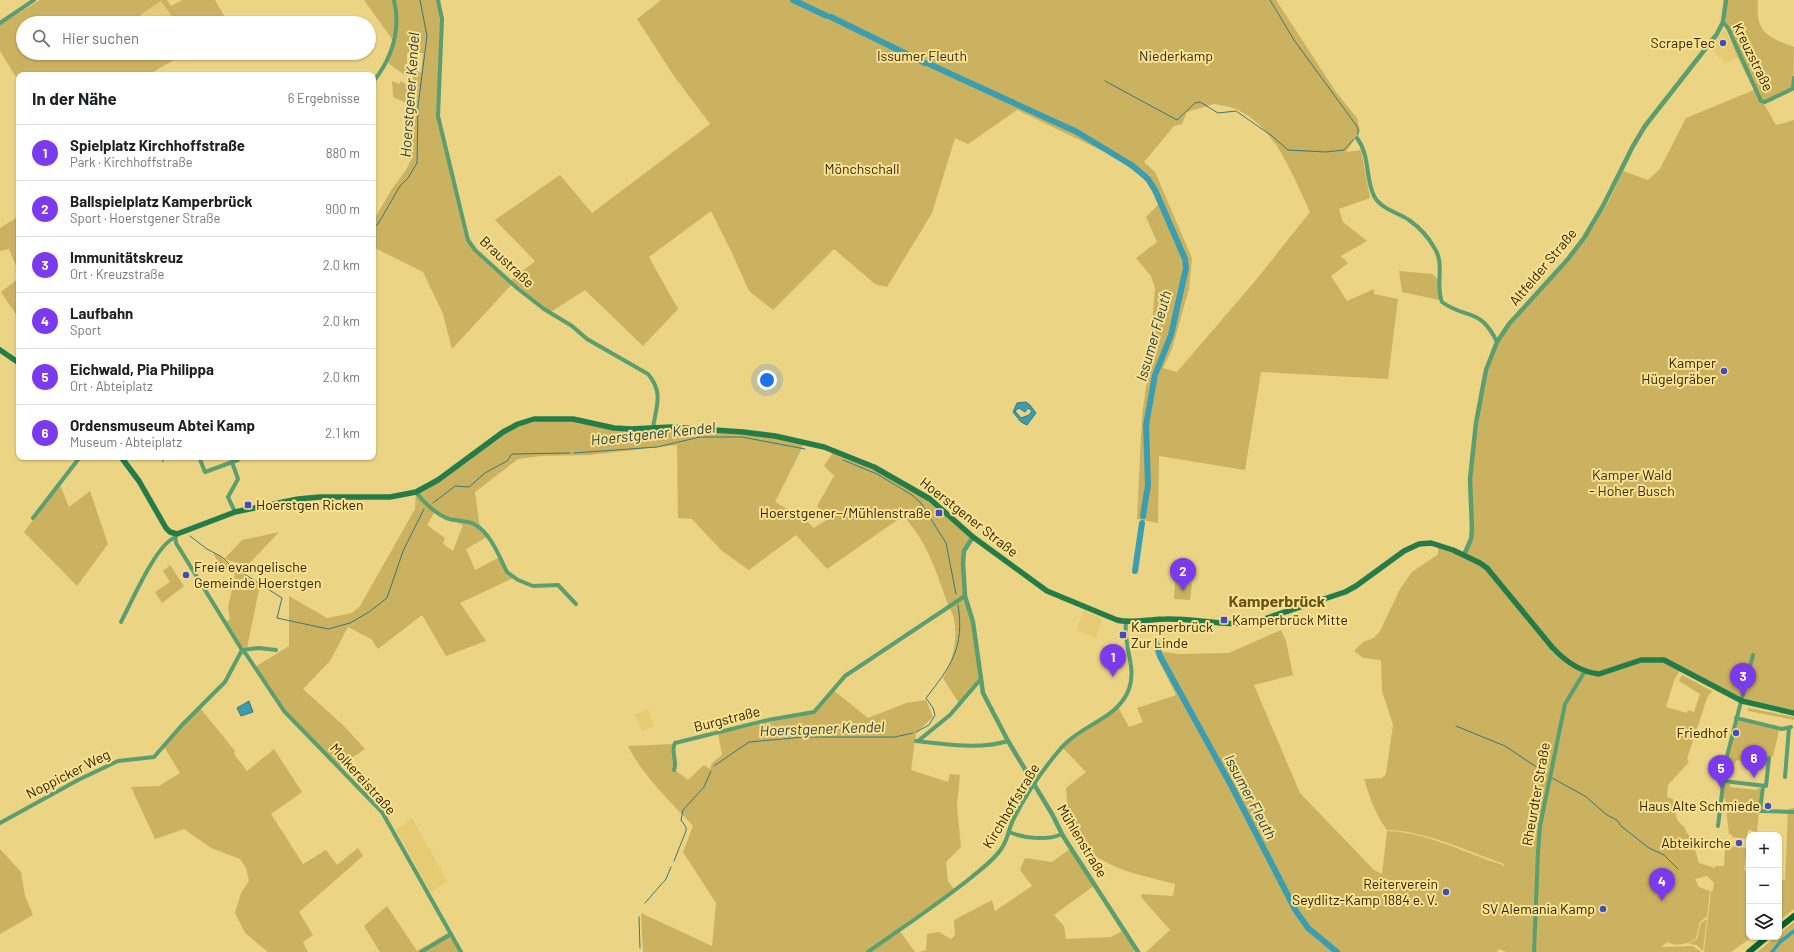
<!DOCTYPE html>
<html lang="de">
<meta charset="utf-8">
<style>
:root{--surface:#fff;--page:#f2f2f2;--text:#202124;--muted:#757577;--line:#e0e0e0;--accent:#7c3aed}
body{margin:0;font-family:Barlow,sans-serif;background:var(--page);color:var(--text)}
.controls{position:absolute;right:12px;bottom:12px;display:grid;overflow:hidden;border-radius:8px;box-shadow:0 1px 3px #0004}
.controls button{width:36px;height:36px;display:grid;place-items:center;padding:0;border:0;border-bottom:1px solid var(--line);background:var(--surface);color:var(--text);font:20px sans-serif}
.you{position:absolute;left:767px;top:380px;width:14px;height:14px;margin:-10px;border:3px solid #fff;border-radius:50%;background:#1a73e8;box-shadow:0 0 0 6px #1a73e833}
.badge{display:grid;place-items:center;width:26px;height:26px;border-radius:50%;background:var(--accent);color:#fff;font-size:13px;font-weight:700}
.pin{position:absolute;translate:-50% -33px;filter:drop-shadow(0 1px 2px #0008)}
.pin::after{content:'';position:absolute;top:21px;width:14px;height:12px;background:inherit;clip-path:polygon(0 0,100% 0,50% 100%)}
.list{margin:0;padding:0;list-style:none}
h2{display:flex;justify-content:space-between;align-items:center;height:52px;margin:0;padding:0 16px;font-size:17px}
h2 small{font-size:13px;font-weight:400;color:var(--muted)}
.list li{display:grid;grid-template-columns:26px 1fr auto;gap:12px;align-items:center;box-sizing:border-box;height:56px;padding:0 16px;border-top:1px solid var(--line)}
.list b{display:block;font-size:15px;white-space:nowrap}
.list p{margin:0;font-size:13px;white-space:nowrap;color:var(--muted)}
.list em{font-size:13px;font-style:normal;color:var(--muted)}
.icon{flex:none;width:22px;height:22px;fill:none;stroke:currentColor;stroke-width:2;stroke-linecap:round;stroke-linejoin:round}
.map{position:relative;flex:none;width:1794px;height:952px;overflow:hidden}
.search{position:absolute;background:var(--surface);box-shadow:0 1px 3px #0004;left:16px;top:16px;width:360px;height:44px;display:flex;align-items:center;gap:10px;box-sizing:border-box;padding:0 14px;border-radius:22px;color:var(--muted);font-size:15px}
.panel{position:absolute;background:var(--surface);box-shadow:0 1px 3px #0004;left:16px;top:72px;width:360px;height:388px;border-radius:8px}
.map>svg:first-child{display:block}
.built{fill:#e6cb74}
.green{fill:#cbb260;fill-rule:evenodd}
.water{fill:#3b9db0;stroke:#37797c;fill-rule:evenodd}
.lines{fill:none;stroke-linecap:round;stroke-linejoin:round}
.stream{stroke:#37797c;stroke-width:1}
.canal{stroke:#3b9db0;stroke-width:3.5}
.river{stroke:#3b9db0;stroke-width:6}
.minor{stroke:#5b9e70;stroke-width:4}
.tertiary{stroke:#5b9e70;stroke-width:4.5}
.secondary{stroke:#247d48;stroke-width:5.5}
.primary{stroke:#066233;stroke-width:6}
.poi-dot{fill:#414ec2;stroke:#f9e192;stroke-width:1.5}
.labels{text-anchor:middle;stroke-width:4;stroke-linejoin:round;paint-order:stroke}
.poi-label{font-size:14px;fill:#2e2403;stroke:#f9e192;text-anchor:end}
.park-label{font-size:14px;fill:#352e18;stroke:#f9e192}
.street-label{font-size:14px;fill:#2e2403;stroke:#f9e192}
.water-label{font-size:15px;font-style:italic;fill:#27444b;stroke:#f9e192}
.quarter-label{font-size:16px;font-weight:bold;fill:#655315;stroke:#f9e192}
</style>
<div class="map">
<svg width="1794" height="952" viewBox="0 0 1794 952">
<rect width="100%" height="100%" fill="#ecd485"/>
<g class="built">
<path d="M161 1 171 15 160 23H145L140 15Z"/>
<path d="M1725 29 1738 57 1725 64 1721 57 1718 58 1711 47Z"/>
<path d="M1084 611 1102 618 1096 638 1076 630Z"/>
<path d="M648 709 654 726 642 731 635 715Z"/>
<path d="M412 818 447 881 431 893 396 830Z"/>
</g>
<g class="green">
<path d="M40 0H167L171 6 182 0H215L228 23H160L171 15 161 1 140 15 145 23H23V53H186L148 75H19V82L0 51V25Z"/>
<path d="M364 0H438L441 9 437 110 463 229 467 241 509 282 535 261 495 220 560 175 592 213 710 124 674 76 637 19 661 0H1276L1336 92 1357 118 1360 131 1346 152 1361 150 1370 198 1339 209 1343 222 1367 241 1341 256 1348 263 1331 276 1347 301 1374 289V294L1398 299 1388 379 1261 372 1245 470 1159 456 1158 523 1137 519 1142 415 1148 373 1155 288 1151 276 1136 258 1157 242 1146 217 1159 204 1145 179 1113 156 1017 110 968 144 955 138 932 213 887 287 875 284 834 249 773 310 749 291 732 253 711 211 649 257 678 309 643 346 585 290 549 313 512 284 452 349 443 314 423 272 373 247V221L392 189 406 170 412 158V123L415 107 393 97 392 81 399 84 401 81 413 89 416 84 412 82 414 75 408 72 406 76 388 63 397 38 398 19 394 42ZM407 53H423L421 73 407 66ZM1214 104C1220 105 1227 106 1233 108 1274 123 1293 176 1310 212L1256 280 1177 372 1163 368 1172 349 1189 289 1192 258 1155 172 1144 162 1174 126 1182 124 1187 112Z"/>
<path d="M1726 0H1758C1755 32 1767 37 1794 47L1793 88 1763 102 1776 125 1794 120V710L1747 699 1680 671 1675 678 1666 707 1687 713 1688 710 1694 712 1700 694 1679 681 1682 675 1712 691 1707 698 1687 759 1689 762 1668 785 1667 797 1673 799 1677 820 1684 827 1693 843 1699 863 1715 868V866H1724L1725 850H1728V846L1747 848 1744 870 1749 872V937H1752L1731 952H1704L1711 891 1713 890 1714 883 1707 876 1695 879 1699 887 1710 891 1707 916 1700 922 1696 938C1690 944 1676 947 1668 942L1662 946V947L1693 946 1701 952H1506L1499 949 1497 952H1146L1170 930 1141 897 1142 894 1173 896 1175 884C1138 874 1084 866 1071 824 1068 813 1067 799 1066 788L1086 772 1062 747 1118 707 1129 727 1143 722 1137 708 1176 695 1154 651 1179 654 1229 653 1281 630 1286 641 1293 675 1254 685 1300 793 1374 870 1382 874 1387 831C1424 831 1467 854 1503 865V869L1504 864C1470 852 1423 830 1387 830 1375 814 1370 798 1364 779L1382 778 1386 774 1393 725 1382 691 1381 660 1363 658 1354 651 1363 642 1374 638 1380 631 1400 589 1412 572 1434 557 1438 555V545L1464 555 1471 539 1470 493 1481 390 1496 348 1510 325 1594 225 1609 201 1623 171 1648 180 1660 169 1686 118 1754 90C1741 63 1721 31 1726 0Z"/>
<path d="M19 216V273L9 249 0 251V228Z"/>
<path d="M1399 271 1432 274 1438 279 1439 300 1402 292Z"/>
<path d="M19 278V319L1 292Z"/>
<path d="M550 418 615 427 699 428 805 442 775 502 806 520 814 528 828 519 817 506 834 476 824 466 834 451 911 487 973 537 964 551 965 596 973 622 980 680 960 705 943 678C953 660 958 639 954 619 953 613 949 608 947 602 936 570 926 540 903 516L827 569 796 535 749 570 722 551 692 519 678 518 677 445 589 455 541 456 518 459 475 492 480 529 487 537 466 549 475 570 498 558 513 578 460 603 486 641 446 656 422 615 378 649 371 639 348 627 330 661 303 689 344 726 365 749 339 767 284 711 255 667 289 646V596L327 618 352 613 360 606 415 509 416 492 510 428ZM434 513 463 525 453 551 443 544 445 538 427 525Z"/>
<path d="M60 485 69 507 90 491 108 544 77 586 24 532Z"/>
<path d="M279 532 247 566 224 559 242 540Z"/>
<path d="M213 553 221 557 229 566 260 585 247 648 242 647 226 622 230 619 228 608 235 575 220 565Z"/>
<path d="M170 565 184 586 162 603 155 592 170 582 163 571Z"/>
<path d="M1175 581 1192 583 1190 600 1174 599Z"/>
<path d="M832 689 868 718 906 703 926 700 933 717 916 733 911 770 948 782 950 774 960 775 957 806 961 847 946 862 948 881 954 889 865 952H643L641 913 712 946 716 903 683 852 693 826C670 801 643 776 628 746L673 744 674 769 688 780 704 765 710 769 712 763 722 755 718 734 814 712Z"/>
<path d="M200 708 235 751 234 754 247 771 274 749 302 792 271 814 303 864 326 850 337 865 358 848 363 856 299 912 313 935 303 942 308 952H268L245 933 235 913 241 893 249 881 246 868 240 859 211 848 184 829 155 839 131 787 159 786 180 773 163 745Z"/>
<path d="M1748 708 1794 717V720L1748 711Z"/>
<path d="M1738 721 1787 731 1779 730 1773 757 1764 756 1761 766 1737 760 1735 763 1728 761 1733 738 1737 737V733L1735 732Z"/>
<path d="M1725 783 1730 784V787L1757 790 1758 787 1761 790 1760 803 1757 807 1759 810 1757 832 1749 830 1747 833 1748 837 1747 839 1732 837V835L1729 834 1725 799H1723Z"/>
<path d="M1794 808V909L1779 921V880H1785L1788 809Z"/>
<path d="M1071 848 1095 885 1054 915 1064 926 1066 939 1111 937 1122 931 1135 952H919L926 950 927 934 939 932 951 939 955 935 954 920 992 900 995 911 1032 886 1020 870 1025 858 1052 862Z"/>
<path d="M0 849 21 872 25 896 33 915 0 934Z"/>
<path d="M387 906 417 951 446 934 454 940 461 952H380L364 926Z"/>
<path d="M1707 919 1703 951 1697 945 1688 944 1697 939 1701 923Z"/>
<path d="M1794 922V952H1757L1776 937H1779V934Z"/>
<path d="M899 930 915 952H868Z"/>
</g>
<g class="water">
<path d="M1026 402 1030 405 1036 413 1027 425 1021 422 1013 412 1017 403ZM1019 408 1025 412 1028 408 1032 411 1029 415 1021 418 1015 411Z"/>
<path d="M249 701 253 712 241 716 237 708Z"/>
</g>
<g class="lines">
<g class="stream">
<path d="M1270 0 1294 40 1356 125 1358 129V135"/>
<path d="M1105 81 1177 120 1195 103 1200 102 1218 113 1236 111 1272 136 1288 150 1326 152 1344 150 1354 139"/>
<path d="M373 228 378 224 400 186 408 178 417 163 418 106 427 36 420 0"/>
<path d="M574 453 657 447 700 437H742L805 449"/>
<path d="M162 457 163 462"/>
<path d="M843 460 877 474 912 495 921 503 946 543 956 594"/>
<path d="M433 503 455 486 469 487 485 473 507 461 512 454 570 453"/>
<path d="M190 536 207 549 222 557 230 565 282 598 277 618 328 629 350 623 369 612 387 598 403 551 424 509"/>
<path d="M1456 726 1505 746 1547 774"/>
<path d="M916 732 929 725 935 715 933 708 926 698C951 666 965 647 958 605"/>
<path d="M714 766 749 742 804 737H895L913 733"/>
<path d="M1552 778 1585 796 1607 815 1617 820 1621 826 1649 848 1664 855 1678 869"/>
<path d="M674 861 686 831V827L681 820 683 810 704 787 711 771"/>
<path d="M645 903 666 879 671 867"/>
<path d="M639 917 640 948"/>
</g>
<path class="canal" d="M1772 952 1780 942 1794 931"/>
<g class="river">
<path d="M793 0 827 16"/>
<path d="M831 17 925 63"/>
<path d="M929 64 1077 132 1133 166 1148 179 1155 190 1185 259 1186 268 1171 335 1155 375 1146 425 1148 485 1143 516"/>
<path d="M1135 571 1142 523"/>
<path d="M1156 642 1160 656 1232 787 1296 911 1308 928 1337 952"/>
</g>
<g class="minor">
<path d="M438 0 442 19 438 116 465 228 468 240 475 250 517 288 544 309 572 326 587 339 648 374C664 393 656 406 653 428"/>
<path d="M1723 22 1728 28 1761 101 1765 102 1794 88"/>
<path d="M0 23 34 0"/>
<path d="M373 82C392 58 401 30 394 0"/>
<path d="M1793 88 1794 78"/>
<path d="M1357 138C1370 155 1365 177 1374 196 1381 209 1397 212 1409 220 1419 227 1429 238 1435 249 1445 265 1435 285 1442 302 1467 320 1480 307 1497 342"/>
<path d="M199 457 205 472 238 460"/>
<path d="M232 462 238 479 228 497 235 512"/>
<path d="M416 492C423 502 437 515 449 519 457 521 466 520 474 524 490 532 499 556 507 572L518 580 533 586 558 585 576 604"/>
<path d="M33 518 80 457"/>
<path d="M175 534 176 543 242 650 246 654 284 711 382 812 461 952"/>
<path d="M121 622C131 603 156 545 174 538"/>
<path d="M242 650 259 648 276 650"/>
<path d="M1736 718 1782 729 1791 727"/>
<path d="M916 741C947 744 978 750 1008 741"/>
<path d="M918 741 950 715 980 680"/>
<path d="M674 770C678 761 670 751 675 743L768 720 814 712 845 676 965 596"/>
<path d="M1785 777 1789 728"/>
<path d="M1723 781 1766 786 1769 758"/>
<path d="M1763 786 1760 811 1794 812"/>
<path d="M0 823 78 780 118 761 154 757 182 725 225 682 242 650"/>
<path d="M1718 826 1726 760 1753 655"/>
<path d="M1009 832C1023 838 1047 841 1062 834"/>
<path d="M421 952 451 934"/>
<path d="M868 952C903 927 940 903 973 876 984 867 997 857 1003 846 1008 838 1009 828 1013 820 1026 794 1043 769 1062 747 1082 724 1118 719 1129 689 1137 667 1123 645 1126 623"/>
<path d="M1534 952 1538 852 1540 826 1565 704 1585 671"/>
</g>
<g class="tertiary">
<path d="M973 537 964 551 963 563 965 596 973 622 983 693 1008 741 1052 814 1063 836 1138 952"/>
<path d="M1464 555 1471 539 1472 529 1470 479 1476 423 1486 370 1497 342 1509 324 1568 259 1584 238 1604 204 1633 146 1645 126 1717 34 1723 22 1726 0"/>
</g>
<g class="secondary">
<path d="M0 350 19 363"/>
<path d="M121 457 139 481 166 528 170 532 177 534 235 512 298 499 320 497H390L416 492 438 480 503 432 518 424 534 419H573L614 428 631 429 671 427 743 432 775 436 824 447 874 467 930 499 973 537 1047 591 1117 620C1133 624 1149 619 1166 619 1195 618 1226 627 1255 622L1345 592 1356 586 1404 551 1419 544 1431 543 1453 550 1480 563 1487 568 1552 647C1564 660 1580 672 1599 674L1641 660H1664L1742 701 1794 713"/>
</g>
<g class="primary">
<path d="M1779 928 1794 916"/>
<path d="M1749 952 1767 937"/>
</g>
</g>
<g class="poi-dot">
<circle cx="1723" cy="43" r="4"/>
<circle cx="1724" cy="371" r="4"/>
<rect x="244" y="501" width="8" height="8" rx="2"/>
<rect x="935" y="509" width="8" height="8" rx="2"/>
<circle cx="186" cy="575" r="4"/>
<rect x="1220" y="616" width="8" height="8" rx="2"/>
<rect x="1119" y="631" width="8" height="8" rx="2"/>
<circle cx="1736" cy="733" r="4"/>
<circle cx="1768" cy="806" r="4"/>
<circle cx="1739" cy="843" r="4"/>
<circle cx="1446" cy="892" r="4"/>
<circle cx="1603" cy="909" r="4"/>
</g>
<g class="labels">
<g class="poi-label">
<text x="1715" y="48">ScrapeTec</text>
<text x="1716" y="368">Kamper<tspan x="1716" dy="16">Hügelgräber</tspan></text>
<text x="256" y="510" text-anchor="start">Hoerstgen Ricken</text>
<text x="931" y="518">Hoerstgener−/Mühlenstraße</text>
<text x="194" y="572" text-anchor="start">Freie evangelische<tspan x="194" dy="16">Gemeinde Hoerstgen</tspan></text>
<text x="1232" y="625" text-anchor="start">Kamperbrück Mitte</text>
<text x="1131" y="632" text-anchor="start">Kamperbrück<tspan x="1131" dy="16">Zur Linde</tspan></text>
<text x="1728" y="738">Friedhof</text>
<text x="1760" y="811">Haus Alte Schmiede</text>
<text x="1731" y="848">Abteikirche</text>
<text x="1438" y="889">Reiterverein<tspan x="1438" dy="16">Seydlitz-Kamp 1884 e. V.</tspan></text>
<text x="1595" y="914">SV Alemania Kamp</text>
</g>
<g class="park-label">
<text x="922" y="61">Issumer Fleuth</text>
<text x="1176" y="61">Niederkamp</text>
<text x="862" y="174">Mönchschall</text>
<text x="1632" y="480">Kamper Wald<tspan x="1632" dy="16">- Hoher Busch</tspan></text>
</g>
<g class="street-label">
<text transform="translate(1753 57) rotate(64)" y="5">Kreuzstraße</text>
<text transform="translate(507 262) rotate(43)" y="5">Braustraße</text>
<text transform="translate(1543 267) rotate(-50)" y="5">Altfelder Straße</text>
<text transform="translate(969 517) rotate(38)" y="5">Hoerstgener Straße</text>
<text transform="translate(727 719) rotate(-14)" y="5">Burgstraße</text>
<text transform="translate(68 774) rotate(-27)" y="5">Noppicker Weg</text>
<text transform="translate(363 779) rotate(48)" y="5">Molkereistraße</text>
<text transform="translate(1536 794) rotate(-80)" y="5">Rheurdter Straße</text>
<text transform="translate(1011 806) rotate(-59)" y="5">Kirchhoffstraße</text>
<text transform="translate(1082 841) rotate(59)" y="5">Mühlenstraße</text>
</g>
<g class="water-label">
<text transform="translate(410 95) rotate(-86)" y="5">Hoerstgener Kendel</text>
<text transform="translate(1154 336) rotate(-74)" y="5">Issumer Fleuth</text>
<text transform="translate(653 434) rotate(-6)" y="5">Hoerstgener Kendel</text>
<text transform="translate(822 729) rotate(-2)" y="5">Hoerstgener Kendel</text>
<text transform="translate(1250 797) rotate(62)" y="5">Issumer Fleuth</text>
</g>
<g class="quarter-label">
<text x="1277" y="607">Kamperbrück</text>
</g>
</g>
</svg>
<div class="controls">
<button>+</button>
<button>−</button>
<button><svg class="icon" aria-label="layers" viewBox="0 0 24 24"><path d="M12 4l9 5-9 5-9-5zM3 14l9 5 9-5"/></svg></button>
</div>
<div class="you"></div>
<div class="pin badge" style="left:1113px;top:677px">1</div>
<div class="pin badge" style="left:1183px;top:591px">2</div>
<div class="pin badge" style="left:1743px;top:696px">3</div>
<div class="pin badge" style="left:1662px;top:901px">4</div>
<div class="pin badge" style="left:1721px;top:788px">5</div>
<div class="pin badge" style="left:1754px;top:778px">6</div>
<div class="search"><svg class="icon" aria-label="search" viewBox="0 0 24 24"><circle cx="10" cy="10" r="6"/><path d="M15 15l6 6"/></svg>Hier suchen</div>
<section class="panel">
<h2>In der Nähe<small>6 Ergebnisse</small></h2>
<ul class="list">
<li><span class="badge">1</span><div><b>Spielplatz Kirchhoffstraße</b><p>Park · Kirchhoffstraße</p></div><em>880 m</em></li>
<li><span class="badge">2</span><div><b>Ballspielplatz Kamperbrück</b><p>Sport · Hoerstgener Straße</p></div><em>900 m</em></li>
<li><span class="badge">3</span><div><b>Immunitätskreuz</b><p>Ort · Kreuzstraße</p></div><em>2.0 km</em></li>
<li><span class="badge">4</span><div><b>Laufbahn</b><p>Sport</p></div><em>2.0 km</em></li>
<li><span class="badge">5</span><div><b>Eichwald, Pia Philippa</b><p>Ort · Abteiplatz</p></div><em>2.0 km</em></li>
<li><span class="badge">6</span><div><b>Ordensmuseum Abtei Kamp</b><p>Museum · Abteiplatz</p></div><em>2.1 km</em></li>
</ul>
</section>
</div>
